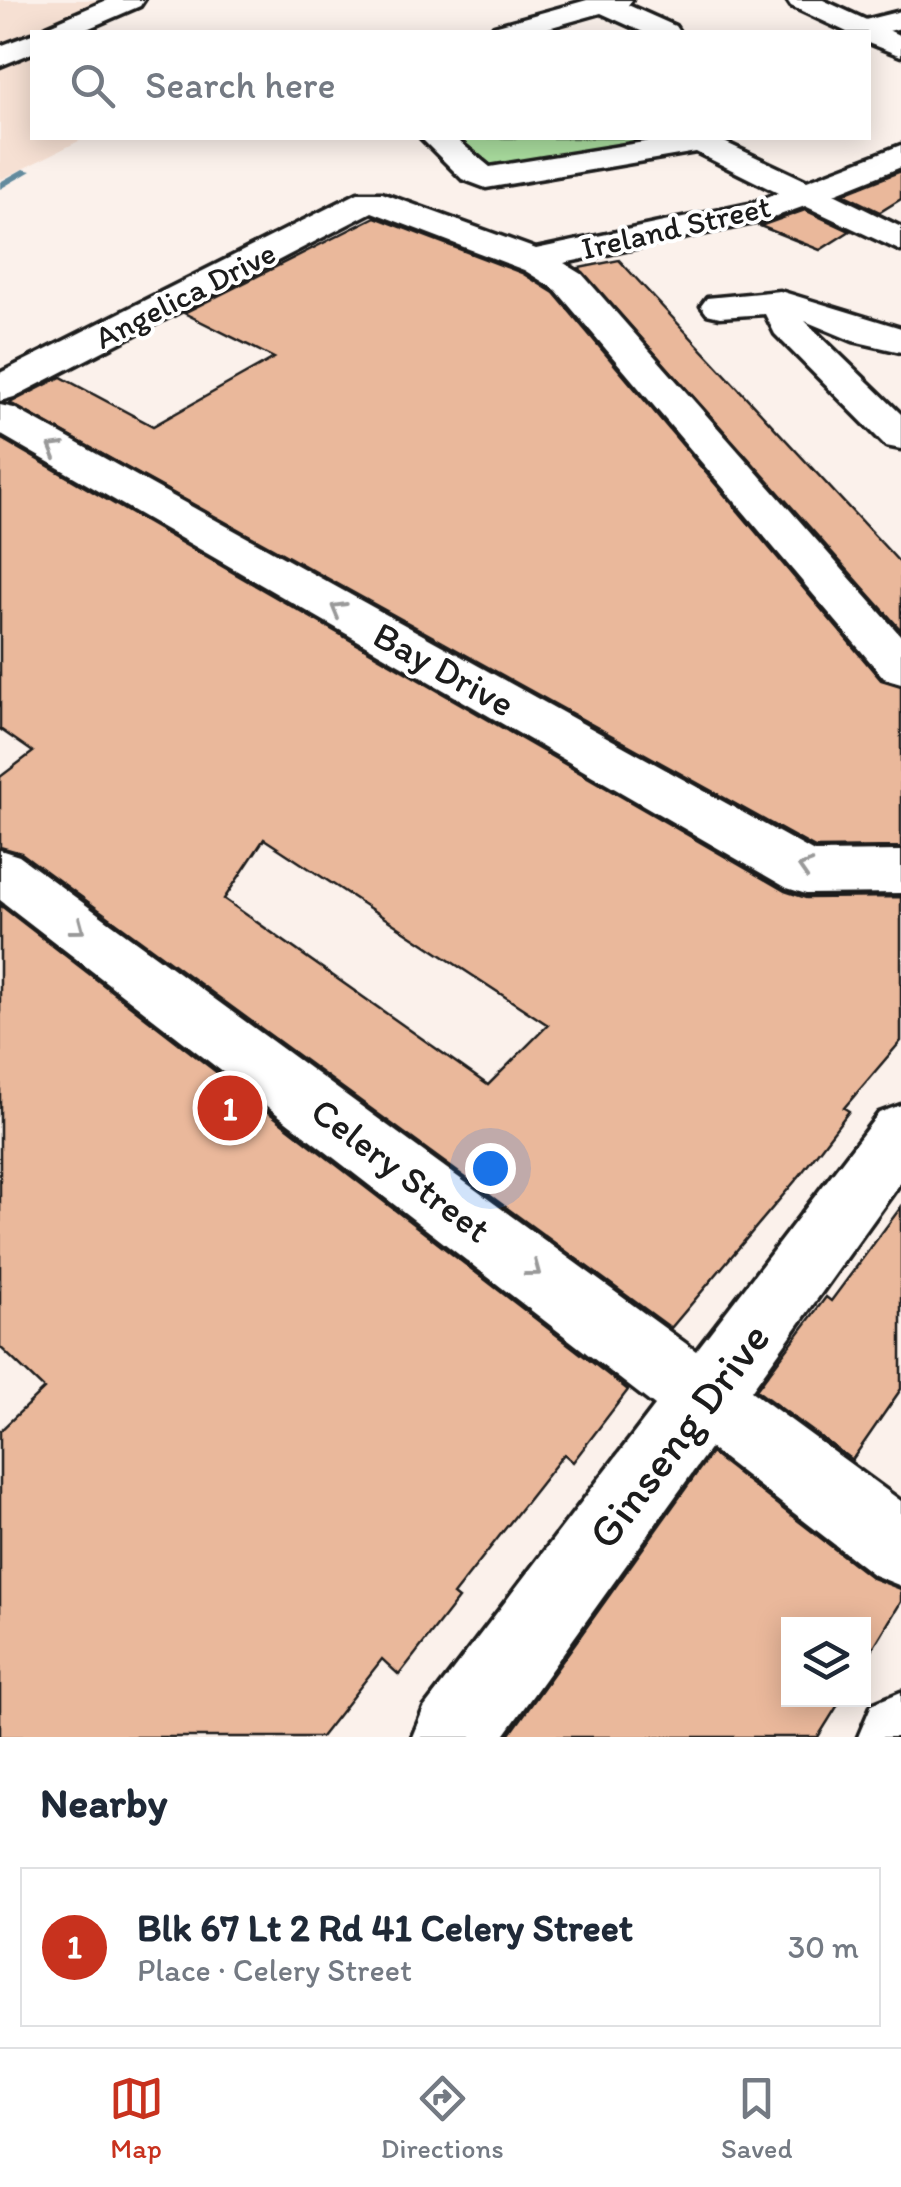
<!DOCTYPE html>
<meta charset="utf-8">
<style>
:root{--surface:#fff;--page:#f2f2f3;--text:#1f2937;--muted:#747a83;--line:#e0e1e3;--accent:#c8321e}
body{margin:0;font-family:Itim,sans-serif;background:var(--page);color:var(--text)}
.controls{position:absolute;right:30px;bottom:30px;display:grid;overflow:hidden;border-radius:0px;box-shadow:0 5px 25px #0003}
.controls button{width:90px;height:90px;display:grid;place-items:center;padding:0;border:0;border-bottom:2px solid var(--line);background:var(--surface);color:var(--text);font:50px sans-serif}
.you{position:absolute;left:490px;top:1168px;width:35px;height:35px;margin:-25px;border:8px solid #fff;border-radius:50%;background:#1a73e8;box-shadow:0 0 0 15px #1a73e833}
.badge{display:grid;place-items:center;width:65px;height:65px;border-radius:50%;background:var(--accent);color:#fff;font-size:32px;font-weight:700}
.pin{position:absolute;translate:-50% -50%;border:5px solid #fff;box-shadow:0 2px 10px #0006}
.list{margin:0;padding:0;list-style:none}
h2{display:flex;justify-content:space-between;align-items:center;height:130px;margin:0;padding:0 40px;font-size:42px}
h2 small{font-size:32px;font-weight:400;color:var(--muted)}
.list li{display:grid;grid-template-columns:65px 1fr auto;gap:30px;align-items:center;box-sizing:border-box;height:160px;margin:0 20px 20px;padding:0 20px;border:2px solid var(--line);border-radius:0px}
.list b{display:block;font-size:38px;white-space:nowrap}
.list p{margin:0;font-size:32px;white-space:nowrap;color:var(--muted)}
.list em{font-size:32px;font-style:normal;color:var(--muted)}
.icon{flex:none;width:55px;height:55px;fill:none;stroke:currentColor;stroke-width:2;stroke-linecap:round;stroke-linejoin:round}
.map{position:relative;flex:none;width:901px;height:1737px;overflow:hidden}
.search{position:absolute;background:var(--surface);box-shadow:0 5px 25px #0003;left:30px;right:30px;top:30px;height:110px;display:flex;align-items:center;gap:25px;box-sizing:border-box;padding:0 35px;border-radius:0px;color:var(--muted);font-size:38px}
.sheet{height:310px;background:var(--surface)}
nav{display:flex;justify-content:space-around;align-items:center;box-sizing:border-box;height:140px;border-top:2px solid var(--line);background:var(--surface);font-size:28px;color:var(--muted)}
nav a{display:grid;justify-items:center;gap:5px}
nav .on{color:var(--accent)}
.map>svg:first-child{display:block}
.built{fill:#f6e0d3}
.green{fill:#a9dc9e;stroke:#627c5d;stroke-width:2.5}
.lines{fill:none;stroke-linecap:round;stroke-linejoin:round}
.stream{fill:#628a9d;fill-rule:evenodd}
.building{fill:#eab89b;stroke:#1c1c1c;stroke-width:2.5;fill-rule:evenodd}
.minor-casing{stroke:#1c1c1c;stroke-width:7}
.major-casing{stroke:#1c1c1c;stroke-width:7}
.minor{fill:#fff;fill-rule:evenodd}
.major{fill:#fff;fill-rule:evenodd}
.oneway{stroke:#999}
.labels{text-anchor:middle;stroke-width:8;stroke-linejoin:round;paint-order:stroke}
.far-street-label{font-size:32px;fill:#1c1c1c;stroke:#fff}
.street-label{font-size:38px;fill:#1c1c1c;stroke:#fff}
.near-street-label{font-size:45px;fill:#1c1c1c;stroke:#fff}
</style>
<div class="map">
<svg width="901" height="1737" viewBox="0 0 901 1737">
<rect width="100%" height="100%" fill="#fbf1eb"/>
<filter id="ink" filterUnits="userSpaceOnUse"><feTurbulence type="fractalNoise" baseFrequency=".01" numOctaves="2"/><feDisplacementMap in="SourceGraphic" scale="20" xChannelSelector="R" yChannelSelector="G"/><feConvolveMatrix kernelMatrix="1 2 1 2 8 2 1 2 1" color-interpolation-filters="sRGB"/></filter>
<g filter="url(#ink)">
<g class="built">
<path d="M0 0H112L0 48Z"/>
<path d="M32 52V138H85L0 180V65Z"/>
</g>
<path class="green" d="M457 138H673L676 139 493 170Z"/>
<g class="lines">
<path class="stream" d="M23 169 31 171 0 189V182Z"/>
</g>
<g class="building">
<path d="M901 171V199L880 212 843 194Z"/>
<path d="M805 210 850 231 820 250 760 226Z"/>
<path d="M375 217 522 273 554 293 881 680 901 686V847L815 848 10 403 61 377 153 426 274 358 184 313Z"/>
<path d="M619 260 901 564V630L579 268Z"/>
<path d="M0 438 785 891 806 898 901 897V1041L844 1108 849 1111 801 1174 671 1328 21 853 0 847V777L33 752 0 729ZM264 839 548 1025 488 1085 224 899Z"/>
<path d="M0 905 628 1390 573 1462 564 1454 453 1595 458 1599 399 1675 382 1659 321 1737H0V1431L44 1389 0 1347Z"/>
<path d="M901 1207V1389L852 1460 756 1390 826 1297 831 1301Z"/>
<path d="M711 1453 872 1578 901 1589V1602L864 1663V1624H788V1700H841L818 1737H508Z"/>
</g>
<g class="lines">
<g class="minor-casing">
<g id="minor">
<path d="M107 0H144L140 6 80 32H43L47 26Z"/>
<path d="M587 0H632L628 5 675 26 679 32H643L601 13 534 32H490L494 26Z"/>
<path d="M901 11V28L868 36V32H851L849 29 853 23Z"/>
<path d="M32 34V53L0 66V46Z"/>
<path d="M421 138H455L490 167 669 138H716L807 181 901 145V167L834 194 901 227V251L805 206 763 221 564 263 582 274 901 636V683L884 678 556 290 524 270 372 212 14 397 0 401V373L358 193H382L536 249 754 203 778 193 696 152 486 188 462 179Z"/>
<path d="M780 291 901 328V352L853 341 805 321 901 414V449L886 446 775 334 765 314 720 317 707 314 701 306 707 298Z"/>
<path d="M0 405 14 408 814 852 901 851V893L806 894 787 888 0 434Z"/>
<path d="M0 850 19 856 696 1351 879 1113 901 1105V1182L751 1391 901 1501V1586L874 1575 710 1448 503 1737H412L424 1708 655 1406 0 900Z"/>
<path d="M901 1692V1737H858L872 1704Z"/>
</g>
</g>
<g class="major-casing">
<path id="major" d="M787 0H823L901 36V56L868 43V32H847L791 6Z"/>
</g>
<use href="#minor" class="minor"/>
<use href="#major" class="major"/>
</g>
<defs><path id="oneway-chevron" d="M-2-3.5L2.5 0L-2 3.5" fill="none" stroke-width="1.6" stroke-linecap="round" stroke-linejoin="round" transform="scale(2.5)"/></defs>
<g class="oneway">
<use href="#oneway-chevron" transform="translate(55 449) rotate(-150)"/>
<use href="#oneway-chevron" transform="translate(338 609) rotate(-150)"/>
<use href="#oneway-chevron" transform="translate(805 868) rotate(-163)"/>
<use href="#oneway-chevron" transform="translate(78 928) rotate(37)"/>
<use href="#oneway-chevron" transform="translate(534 1270) rotate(37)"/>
</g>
</g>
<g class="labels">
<g class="far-street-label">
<text transform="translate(676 227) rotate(-13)" y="11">Ireland Street</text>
<text transform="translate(185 295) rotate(-27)" y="11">Angelica Drive</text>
</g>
<g class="street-label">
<text transform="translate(444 669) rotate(29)" y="13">Bay Drive</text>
<text transform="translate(401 1170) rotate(37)" y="13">Celery Street</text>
</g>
<g class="near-street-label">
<text transform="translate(678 1435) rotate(-53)" y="16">Ginseng Drive</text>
</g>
</g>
</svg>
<div class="controls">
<button><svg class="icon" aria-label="layers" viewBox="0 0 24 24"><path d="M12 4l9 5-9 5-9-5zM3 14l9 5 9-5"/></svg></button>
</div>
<div class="you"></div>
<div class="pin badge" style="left:230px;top:1108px">1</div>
<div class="search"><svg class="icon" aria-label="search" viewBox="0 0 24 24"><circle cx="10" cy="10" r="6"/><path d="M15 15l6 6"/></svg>Search here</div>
</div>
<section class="sheet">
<h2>Nearby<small></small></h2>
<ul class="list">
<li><span class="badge">1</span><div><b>Blk 67 Lt 2 Rd 41 Celery Street</b><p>Place · Celery Street</p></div><em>30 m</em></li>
</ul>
</section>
<nav>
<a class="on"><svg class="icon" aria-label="map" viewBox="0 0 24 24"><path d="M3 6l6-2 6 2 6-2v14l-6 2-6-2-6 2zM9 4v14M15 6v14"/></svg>Map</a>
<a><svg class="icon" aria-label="directions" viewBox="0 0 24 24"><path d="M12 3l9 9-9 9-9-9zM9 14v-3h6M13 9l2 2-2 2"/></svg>Directions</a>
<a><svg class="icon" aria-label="saved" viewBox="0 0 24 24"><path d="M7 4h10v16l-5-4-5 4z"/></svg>Saved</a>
</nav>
